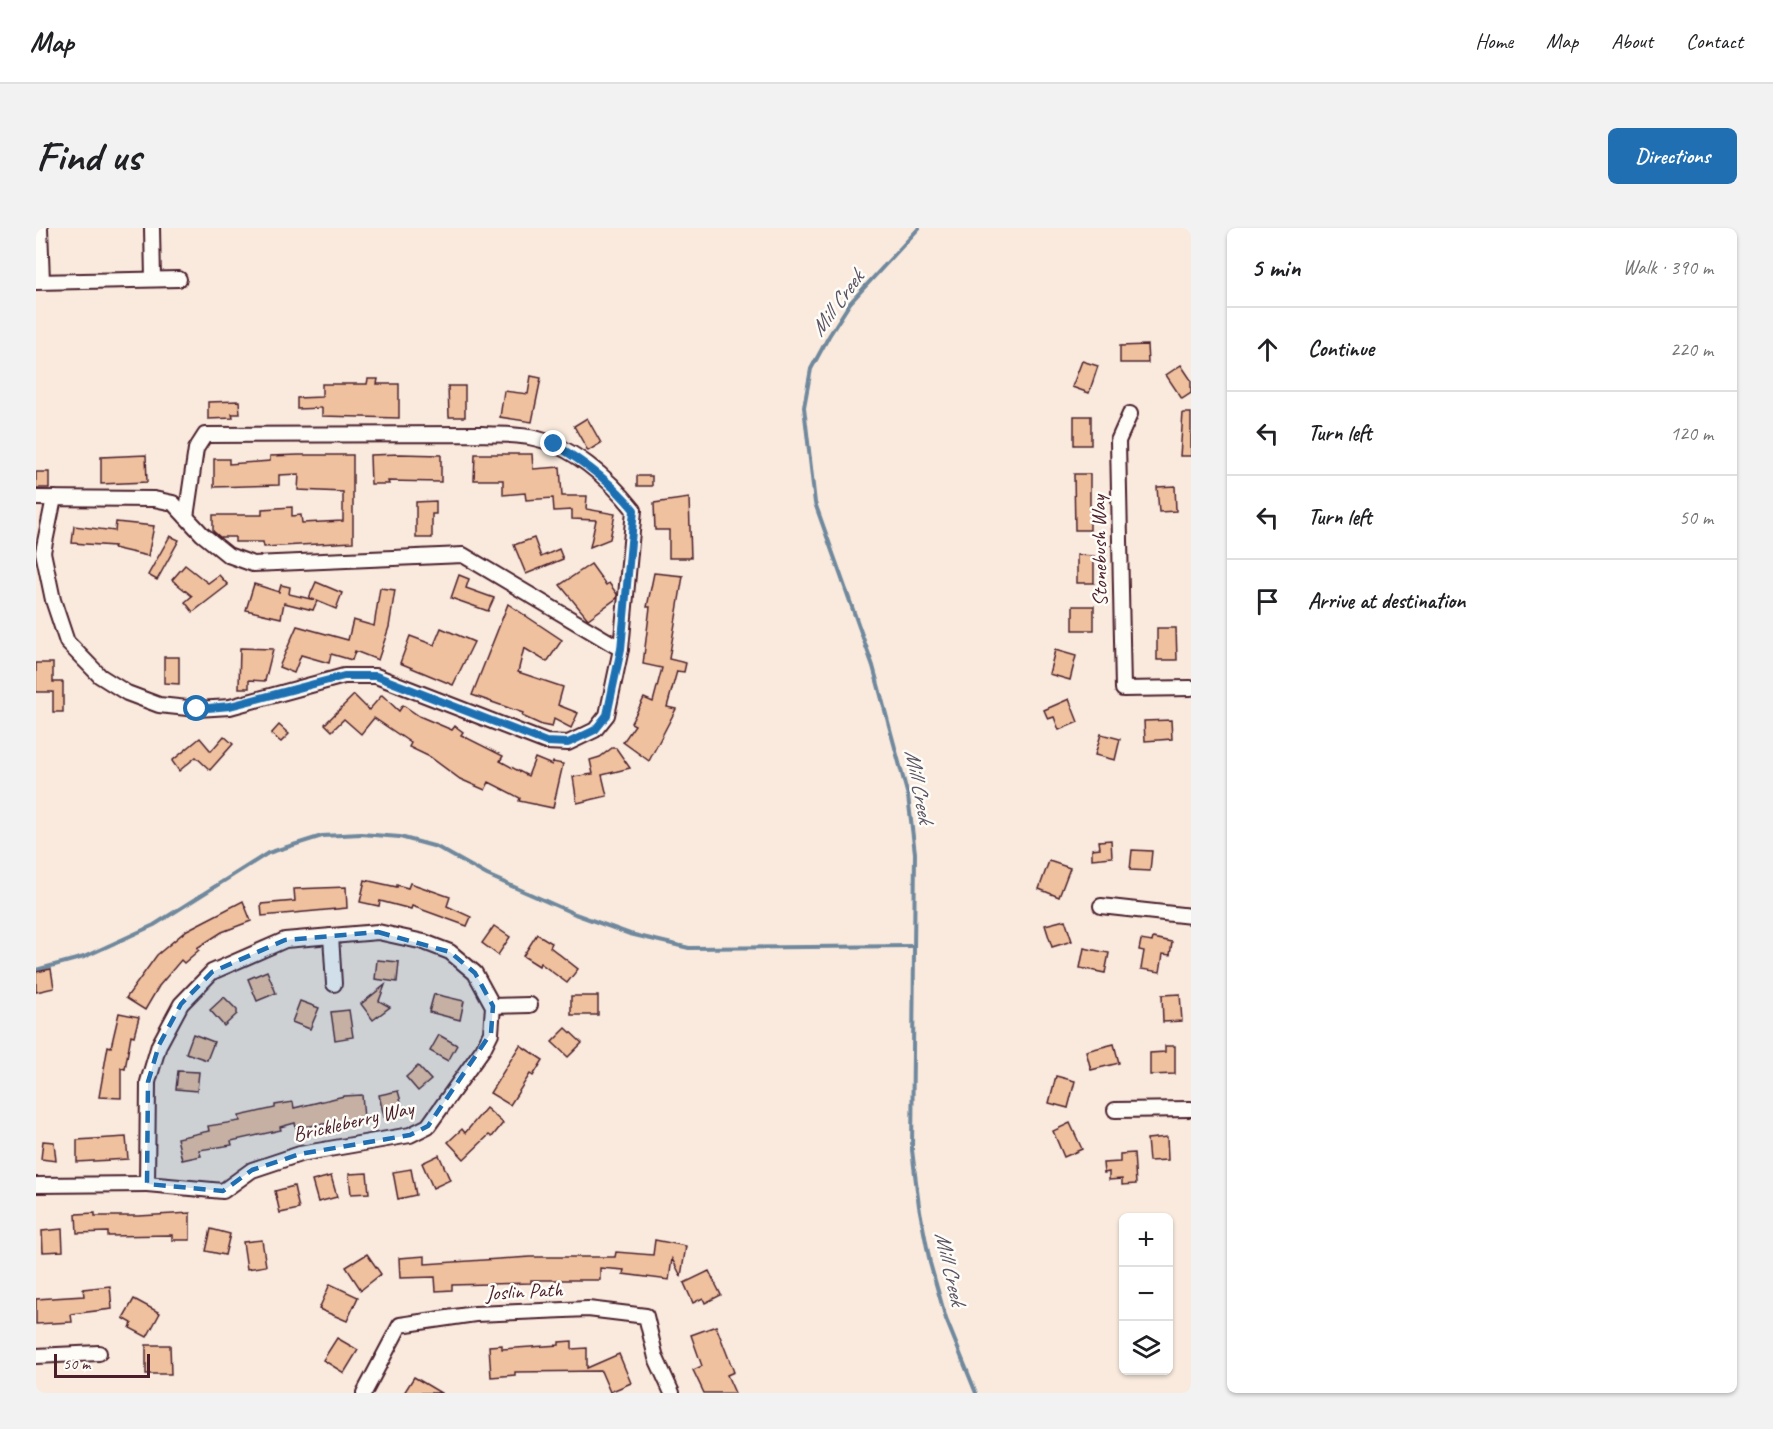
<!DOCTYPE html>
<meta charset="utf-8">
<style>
:root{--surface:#fff;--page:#f2f2f2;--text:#202124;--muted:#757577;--line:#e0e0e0;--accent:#1f6fb2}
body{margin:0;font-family:Caveat,sans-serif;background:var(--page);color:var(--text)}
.controls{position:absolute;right:18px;bottom:18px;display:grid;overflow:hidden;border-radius:9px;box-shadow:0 2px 4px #0004}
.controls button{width:54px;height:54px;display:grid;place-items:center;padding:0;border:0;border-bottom:2px solid var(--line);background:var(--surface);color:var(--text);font:30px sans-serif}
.scale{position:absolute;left:18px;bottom:15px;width:96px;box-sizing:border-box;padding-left:6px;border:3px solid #4a1f2b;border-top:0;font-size:16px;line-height:21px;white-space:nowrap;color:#4a1f2b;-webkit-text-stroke:4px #fdfcf7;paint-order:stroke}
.stop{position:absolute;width:18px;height:18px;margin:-14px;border:4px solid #1f6fb2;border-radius:50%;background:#fff}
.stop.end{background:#1f6fb2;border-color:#fff;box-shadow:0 2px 6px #0008}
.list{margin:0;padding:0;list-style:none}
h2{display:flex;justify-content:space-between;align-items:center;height:78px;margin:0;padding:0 24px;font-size:26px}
h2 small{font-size:20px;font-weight:400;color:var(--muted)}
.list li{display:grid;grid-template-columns:39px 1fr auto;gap:18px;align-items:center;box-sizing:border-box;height:84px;padding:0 24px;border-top:2px solid var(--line)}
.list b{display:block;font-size:22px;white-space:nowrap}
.list em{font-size:20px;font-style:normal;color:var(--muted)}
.icon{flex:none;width:33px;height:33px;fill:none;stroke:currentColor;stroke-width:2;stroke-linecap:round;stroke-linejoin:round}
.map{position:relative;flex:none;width:1155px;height:1165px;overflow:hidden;border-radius:9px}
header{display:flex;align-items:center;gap:36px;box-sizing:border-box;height:84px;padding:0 30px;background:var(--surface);border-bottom:2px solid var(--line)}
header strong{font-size:28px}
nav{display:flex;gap:33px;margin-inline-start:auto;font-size:21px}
.intro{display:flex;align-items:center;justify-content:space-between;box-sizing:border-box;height:144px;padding:0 36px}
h1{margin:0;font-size:42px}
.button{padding:15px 27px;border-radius:9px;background:var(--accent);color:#fff;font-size:21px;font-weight:700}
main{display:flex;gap:36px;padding:0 36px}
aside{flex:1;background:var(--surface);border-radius:9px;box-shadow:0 2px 4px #0004}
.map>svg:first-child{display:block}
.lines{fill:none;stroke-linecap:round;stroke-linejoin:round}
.stream{stroke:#6f889d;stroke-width:4}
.building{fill:#efc19f;stroke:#4a1f2b;stroke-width:1.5}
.minor-casing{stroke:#4a1f2b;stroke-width:18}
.minor{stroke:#fdfcf7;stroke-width:14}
.route{stroke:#1f6fb2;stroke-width:8}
.marked{fill:#1f6fb2;fill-opacity:0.2;stroke:#1f6fb2;stroke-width:4.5;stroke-dasharray:12 8;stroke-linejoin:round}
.labels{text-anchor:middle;stroke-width:5;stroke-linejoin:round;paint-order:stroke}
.street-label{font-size:21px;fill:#4a1f2b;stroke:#fdfcf7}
.water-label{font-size:22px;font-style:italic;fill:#5d5464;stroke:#fdfcf7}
</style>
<header>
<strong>Map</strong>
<nav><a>Home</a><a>Map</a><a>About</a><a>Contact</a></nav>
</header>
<div class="intro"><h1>Find us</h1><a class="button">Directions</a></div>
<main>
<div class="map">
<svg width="1155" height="1165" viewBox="0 0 1155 1165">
<rect width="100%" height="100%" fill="#f9eadd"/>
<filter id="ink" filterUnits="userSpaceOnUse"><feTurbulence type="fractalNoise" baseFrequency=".0167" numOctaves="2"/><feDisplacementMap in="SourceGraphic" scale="12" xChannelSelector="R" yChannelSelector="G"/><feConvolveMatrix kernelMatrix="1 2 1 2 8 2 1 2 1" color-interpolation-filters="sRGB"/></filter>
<g filter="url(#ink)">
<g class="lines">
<g class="stream">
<path d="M883 0 814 75 793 108 775 141 768 179 779 275 837 438 872 568 879 625 876 922 883 978 894 1035 910 1091 940 1165"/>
<path d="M0 742 48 729 118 697 232 625 286 608 325 606 364 609 401 619 451 647 539 686 594 706 653 720 877 718"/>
</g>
</g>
<g class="building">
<path d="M1111 117 1112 135H1084V118Z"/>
<path d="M1046 133 1062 138 1053 165 1036 159Z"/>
<path d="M1145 137 1155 152V165L1146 171 1130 147Z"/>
<path d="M495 148 505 150 496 194 464 189 468 163 492 166Z"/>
<path d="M332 151H342L341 156H363V190L286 188V180L261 181V170L286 169V156H331Z"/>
<path d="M412 158H429V189H413Z"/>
<path d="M203 173 204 186H196L197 190 172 191V174Z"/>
<path d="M1147 185H1155V228H1144Z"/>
<rect x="1038" y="188" width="17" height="29"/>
<path d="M551 190 565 215 552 223 538 198Z"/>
<path d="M364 226 405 227V254L352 253 353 256H335L334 227Z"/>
<path d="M439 226H496L497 241 524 239 526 268H551L550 281 579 286 574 311 554 319 560 292 536 291V282L518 283 517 270 490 272 489 265 467 267V252H438Z"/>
<path d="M110 227 111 254 65 256V229Z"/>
<path d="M263 227H317V314L228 319 227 314H199V309H184L177 303V287H226V281L256 279V288L265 287 266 295 307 293V264L262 262 263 246 243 247V257L178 259V231H193V236L234 233V228Z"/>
<rect x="0" y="244" width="13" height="16"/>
<path d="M1038 246H1054V302H1039Z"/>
<rect x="601" y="248" width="15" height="10"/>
<path d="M1139 258 1140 283 1123 284 1121 259Z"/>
<path d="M653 270 655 330H633V302H619L618 275Z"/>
<path d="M400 273V286H396V310H380V274Z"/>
<path d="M80 294 118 298 112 328 77 320 78 318 36 315 38 298 79 303Z"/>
<path d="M134 308 143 312 121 352 112 347Z"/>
<path d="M498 310 505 329 523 321 527 331 490 346 478 317Z"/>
<path d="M1041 327 1058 328V355H1041Z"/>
<path d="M555 336 570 357 573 355 581 366V370L552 391 524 357Z"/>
<path d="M149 337 172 355 183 347 192 357 157 384 149 374 156 368 136 352Z"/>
<path d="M618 345 647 348 633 431 650 435 648 444 641 443 631 479 640 481 613 533 587 514 599 497 595 495 608 470 617 474 626 440 607 436 614 379H611Z"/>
<path d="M423 347 433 351 430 360 458 370 452 383 415 370Z"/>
<path d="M280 354 306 365 300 381 281 373 277 382 248 375 245 390 210 382 218 356 243 364 245 357 254 359 253 366 279 372 273 370Z"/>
<path d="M344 360 359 362 353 399 342 432 319 423 316 432 295 426 293 435 265 427 258 445 243 439 261 398 312 412 317 392 338 398Z"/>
<path d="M472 376 526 412 511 434 488 420 482 444 527 459 522 477 542 485 535 500 518 491 516 499 506 497 486 488 487 485 436 467Z"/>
<rect x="1037" y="378" width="21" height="24"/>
<path d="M405 400 438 414 417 457 364 435 374 408 398 417Z"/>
<path d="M1121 400H1140L1141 432H1121Z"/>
<path d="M204 420 237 421 229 453 213 452V460H203Z"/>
<path d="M1019 422 1040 428 1034 452 1013 446Z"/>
<path d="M128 429H143V456L128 455Z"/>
<path d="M0 435H17V454H27V484H17V464H0Z"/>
<path d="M318 467 333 482 346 467 363 483 367 477 383 488 416 502 419 498 427 504 425 507 467 528 464 533 492 548 499 530 516 537 517 534 527 536 517 580 483 573 484 570 453 554 449 562 424 551 394 529 373 519 375 515 338 490 325 506 308 491 296 503 289 496Z"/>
<path d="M1033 471 1042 494 1023 502 1018 489 1012 491 1008 482Z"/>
<path d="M1135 492 1136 511 1109 513 1108 493Z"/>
<path d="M243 497 253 506 245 514 235 506Z"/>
<path d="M1065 506 1084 511 1079 532 1059 527Z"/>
<path d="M188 508 197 516 174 542 160 529 143 543 136 533 164 510 175 523Z"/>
<path d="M576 520H580L594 540 566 547 571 568 541 575 537 549 557 546 554 532 564 529Z"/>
<path d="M1075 612 1076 629 1056 631V621L1064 620 1063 613Z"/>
<path d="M1096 622 1116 623 1114 643 1094 642Z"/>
<path d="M1013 633 1034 640 1023 669 1003 661Z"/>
<path d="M329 652 361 659V657L372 660 374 655 414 669 411 678 435 689 431 698 376 678 375 681 344 673 343 678 324 674Z"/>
<path d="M310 659 311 680 226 688 225 676 259 673 258 661Z"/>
<path d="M207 673 215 693 186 704 161 720 163 722 148 735 145 732 123 758 109 782 90 770 121 727 151 702Z"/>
<path d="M1029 692 1036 713 1016 719 1009 697Z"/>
<path d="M458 698 474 709 462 727 446 715Z"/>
<path d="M501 706 516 715 514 719 542 741 531 755 504 735 503 738 487 728Z"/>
<path d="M1117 710 1136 714 1134 727 1127 726 1124 744 1105 741 1108 723 1103 722 1105 712 1116 714Z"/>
<path d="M1048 720 1073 725 1069 745 1044 740Z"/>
<path d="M341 732 363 734 361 754 339 751Z"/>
<path d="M15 741 18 760 0 764V744Z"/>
<path d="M231 743 240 765 221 773 212 751Z"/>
<path d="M349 757 343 773 354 779 337 792 325 776Z"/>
<path d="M398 766 428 773 424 792 393 784Z"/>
<path d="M1144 766 1146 793 1127 794 1126 767Z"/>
<rect x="535" y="768" width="27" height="19"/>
<path d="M188 769 201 782V786L188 798 174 782Z"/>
<path d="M264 773 283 780 274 801 256 794Z"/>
<path d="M313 782 317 809 299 812 295 784Z"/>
<path d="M83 785 103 789 98 808 95 807 89 841 85 840V870L63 869 72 818 75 819Z"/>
<path d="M530 800 546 815 532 829 516 814Z"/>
<path d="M157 806 178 814 171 832 150 825Z"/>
<path d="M403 807 421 817 412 833 394 823Z"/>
<path d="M1078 816 1083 835 1055 842 1050 823Z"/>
<path d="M484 817 507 832 497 848 494 846 474 877 454 865Z"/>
<path d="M1129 818H1139V846L1114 847V825L1129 824Z"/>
<path d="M382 838 395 852 382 863 370 849Z"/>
<path d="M142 843 163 844 161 863 140 861Z"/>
<path d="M1020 848 1039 853 1032 880 1013 875Z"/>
<path d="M362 863 368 884 348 889 343 867Z"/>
<path d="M326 867 328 890 260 900 259 895 244 899 245 902 195 913 196 917 163 922 165 928 146 932 141 910 173 903 172 898 204 893 203 888 239 880V877L257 874 258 880 308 868Z"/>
<path d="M450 880 467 895 456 909 453 907 428 931 412 914 426 901 429 905Z"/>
<path d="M1034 895 1046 921 1028 929 1017 903Z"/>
<path d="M90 909 92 931 41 934V912Z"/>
<path d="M1131 909 1132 932 1113 933 1111 911Z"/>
<path d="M7 913 18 914 20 933 5 931Z"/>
<path d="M1098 925 1100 956 1086 957V951L1073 952V944L1068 945 1067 935 1084 934V926Z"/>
<path d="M403 927 414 952 397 960 386 935Z"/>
<path d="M375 941 380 967 362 971 357 944Z"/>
<path d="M331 945 333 965 315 966 313 946Z"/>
<path d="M295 948 301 969 282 974 276 953Z"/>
<path d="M258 958 263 981 244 985 239 963Z"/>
<path d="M59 985V988H103L154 985V1012H136V1007L72 1008V1004L41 1005 40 986Z"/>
<path d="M26 1001 27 1023 7 1024 6 1003Z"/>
<path d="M175 1001 194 1006 189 1027 170 1023Z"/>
<path d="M226 1012 230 1038 211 1041 207 1014Z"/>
<path d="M619 1012 650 1018 645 1048 636 1031 633 1052 587 1046 588 1042 564 1040V1052H495V1055L416 1057V1062L400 1063 399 1049 364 1050 363 1030 389 1028V1036L494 1029H579L580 1024 617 1027Z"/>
<path d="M331 1026 345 1046 325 1062 310 1039Z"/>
<path d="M673 1043 685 1067 669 1075 667 1070 657 1075 648 1055Z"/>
<path d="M294 1056 322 1069 311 1093 283 1081Z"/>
<path d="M74 1058 76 1081 35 1086 36 1094 0 1096V1071L48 1068 47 1061Z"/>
<path d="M98 1071 124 1085 111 1109 94 1100 96 1095 87 1090Z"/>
<path d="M680 1098 698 1144 691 1147 699 1165H668L657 1142 666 1138 655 1107Z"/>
<path d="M301 1110 322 1122 308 1145 287 1132Z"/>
<path d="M536 1113V1121L551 1120V1140L583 1126 595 1155 574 1164 565 1143 479 1144V1147L455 1149 453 1118 466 1117V1121L523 1117V1114Z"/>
<path d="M110 1117H134L135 1146H110Z"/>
<path d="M378 1149 405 1165H368Z"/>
</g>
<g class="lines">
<g class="minor-casing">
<g id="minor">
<path d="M4 0 6 53"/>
<path d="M116 0 117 51"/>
<path d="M0 54 143 51"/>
<path d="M1094 186 1082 213 1087 461 1155 460"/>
<path d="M0 270 118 271 137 275 166 306 192 327 217 336 427 327 585 421"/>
<path d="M18 270 7 324 17 372 31 414 64 448 91 465 123 477 161 481 194 479 308 448H340L510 514 532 515 559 502 571 487 585 421 598 282C573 250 534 216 493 209 478 206 462 207 446 206L169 207 160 221 150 289"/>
<path d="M1065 678 1155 688"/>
<path d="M342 704 388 714 414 724 439 745 457 778 455 805 447 821 392 898 374 907 264 926 216 942 187 963 111 956 112 854 123 817 145 776 176 744 249 712Z"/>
<path d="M295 708 298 756"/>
<path d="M457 778 494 777"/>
<path d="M1079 882 1155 881"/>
<path d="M0 957 111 956"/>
<path d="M0 1128 63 1125"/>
<path d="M328 1165 364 1097 439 1086 552 1081 610 1088 620 1130 636 1165"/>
</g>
</g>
<use href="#minor" class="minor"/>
</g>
</g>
<g class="lines" filter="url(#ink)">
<path class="route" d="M161 481 194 478 308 448H340L510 514 532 515 559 502 571 487 585 421 598 282C576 254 548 234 518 216"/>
</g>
<path class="marked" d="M342 704 414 724 439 745 457 778 455 805 392 898 374 907 264 926 216 942 187 963 111 956 112 854 123 817 145 776 176 744 249 712Z"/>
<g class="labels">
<g class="street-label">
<text transform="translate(1063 323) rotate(-91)" y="7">Stonebush Way</text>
<text transform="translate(317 893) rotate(-13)" y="7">Brickleberry Way</text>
<text transform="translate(488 1063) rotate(-3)" y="7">Joslin Path</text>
</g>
<g class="water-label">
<text transform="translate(800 75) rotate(-54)" y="8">Mill Creek</text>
<text transform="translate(884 558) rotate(79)" y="8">Mill Creek</text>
<text transform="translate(915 1040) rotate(77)" y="8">Mill Creek</text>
</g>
</g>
</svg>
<div class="controls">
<button>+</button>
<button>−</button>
<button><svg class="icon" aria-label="layers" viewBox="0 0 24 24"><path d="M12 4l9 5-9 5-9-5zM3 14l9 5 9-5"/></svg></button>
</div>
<div class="scale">50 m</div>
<div class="stop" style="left:161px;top:481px"></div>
<div class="stop end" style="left:518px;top:216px"></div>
</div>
<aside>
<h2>5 min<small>Walk · 390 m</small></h2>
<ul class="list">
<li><svg class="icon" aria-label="ahead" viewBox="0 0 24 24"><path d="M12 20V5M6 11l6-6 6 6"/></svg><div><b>Continue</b></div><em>220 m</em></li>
<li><svg class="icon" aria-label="left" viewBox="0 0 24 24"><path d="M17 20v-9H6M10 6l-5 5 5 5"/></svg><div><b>Turn left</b></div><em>120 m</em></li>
<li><svg class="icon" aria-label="left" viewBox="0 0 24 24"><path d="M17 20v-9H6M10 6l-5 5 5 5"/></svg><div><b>Turn left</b></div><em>50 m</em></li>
<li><svg class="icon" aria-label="arrive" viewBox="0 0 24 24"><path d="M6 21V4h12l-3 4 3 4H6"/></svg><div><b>Arrive at destination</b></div></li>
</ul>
</aside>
</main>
